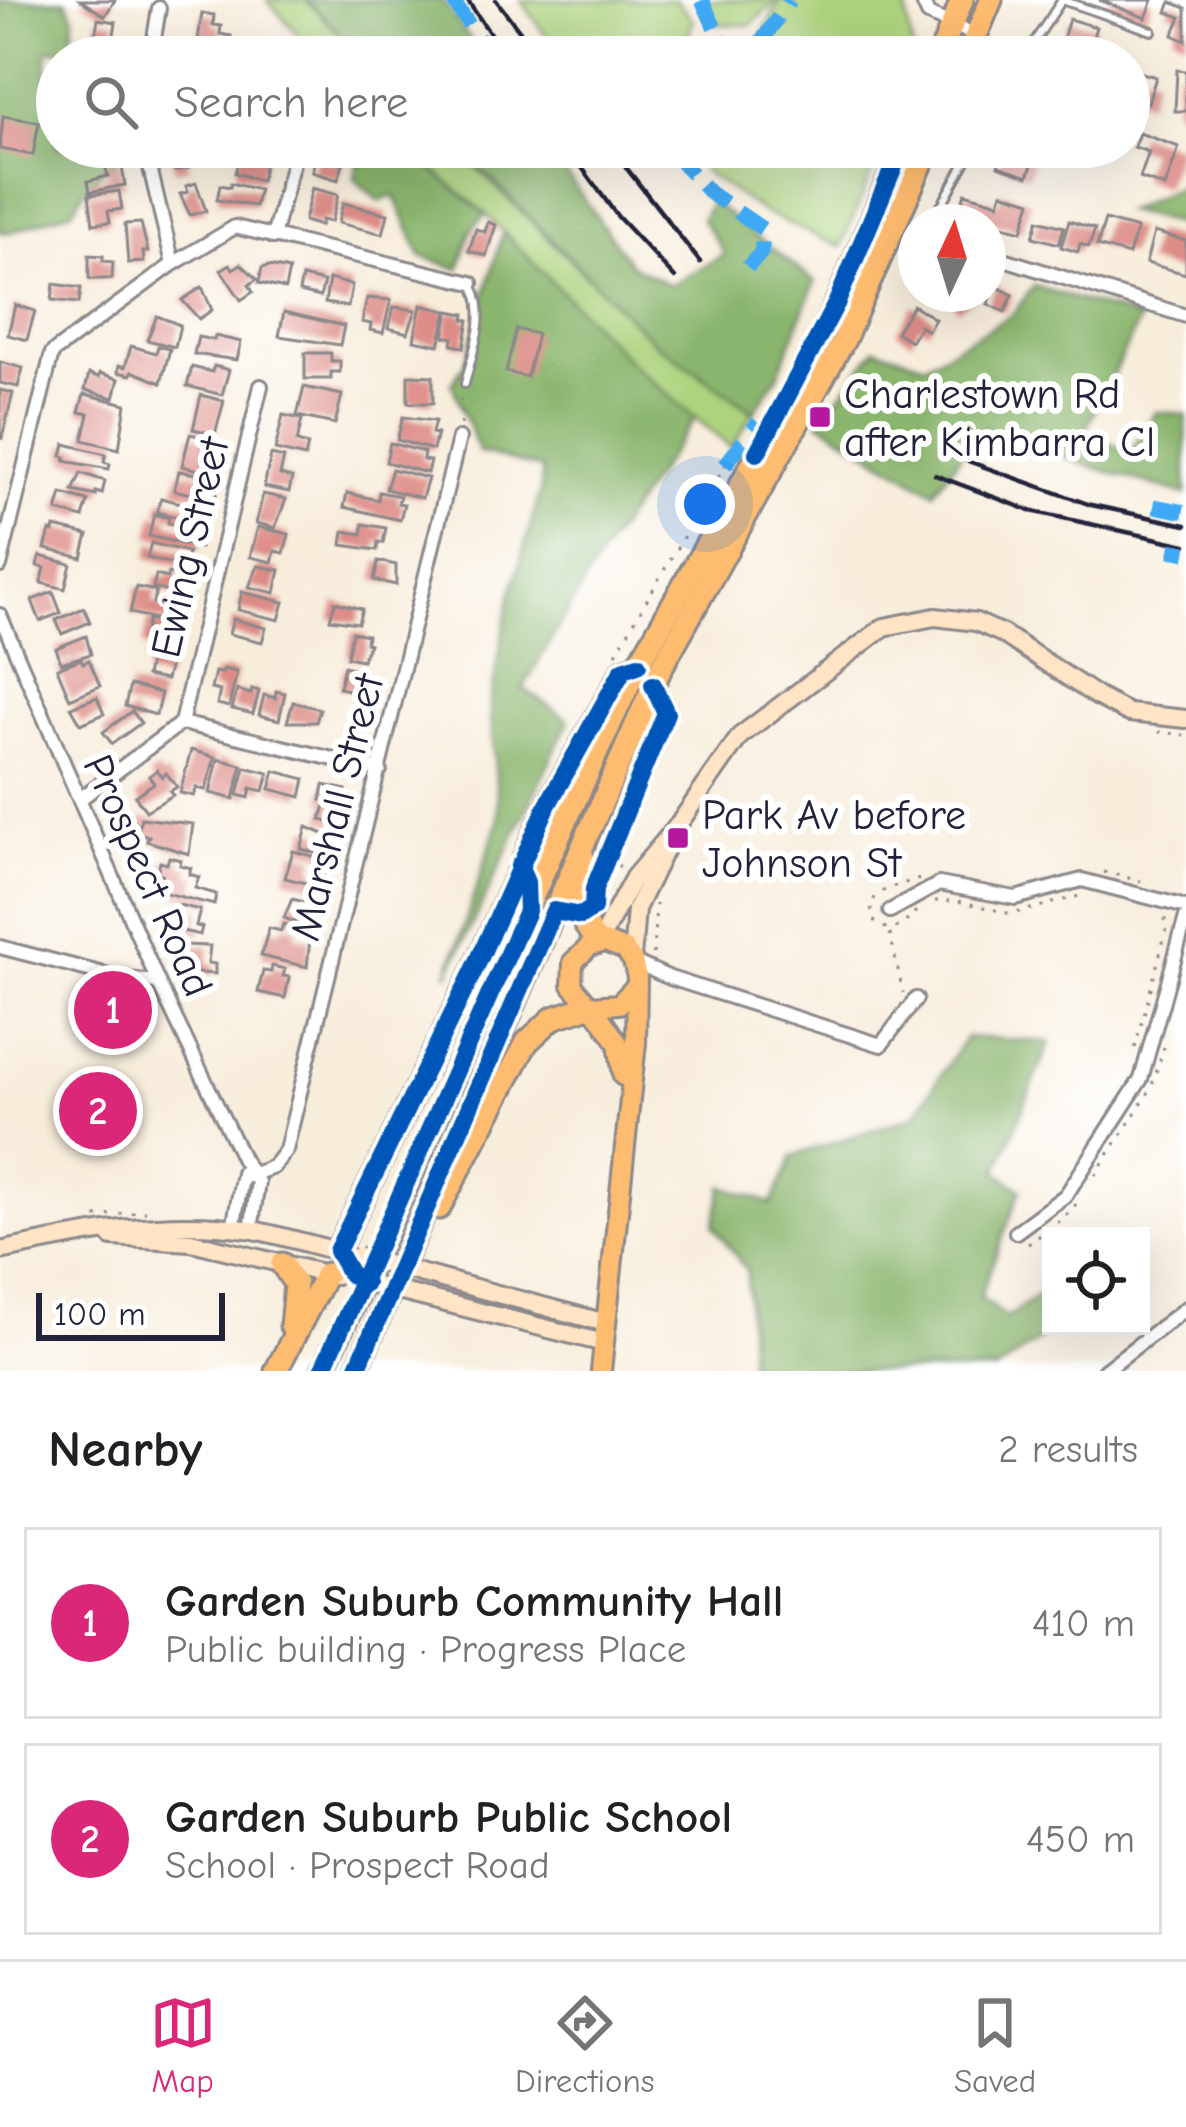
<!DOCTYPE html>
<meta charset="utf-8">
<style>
:root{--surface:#fff;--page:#f6f6f6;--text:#202124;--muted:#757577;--line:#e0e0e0;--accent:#db2777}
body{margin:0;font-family:"Comic Neue",sans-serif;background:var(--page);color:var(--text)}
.controls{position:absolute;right:36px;bottom:36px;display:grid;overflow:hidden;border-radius:0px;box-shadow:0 12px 48px #0002}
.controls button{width:108px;height:108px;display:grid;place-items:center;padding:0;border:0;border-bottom:3px solid var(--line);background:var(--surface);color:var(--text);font:60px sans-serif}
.compass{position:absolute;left:898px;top:204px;width:108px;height:108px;border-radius:50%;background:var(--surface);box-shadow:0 12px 48px #0002;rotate:4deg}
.scale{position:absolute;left:36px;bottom:30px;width:189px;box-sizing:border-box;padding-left:12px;border:6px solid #22223b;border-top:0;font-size:33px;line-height:42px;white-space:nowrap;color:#22223b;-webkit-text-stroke:9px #fff;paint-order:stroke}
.you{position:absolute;left:705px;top:504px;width:42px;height:42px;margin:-30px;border:9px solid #fff;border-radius:50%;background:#1a73e8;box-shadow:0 0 0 18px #1a73e833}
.badge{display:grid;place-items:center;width:78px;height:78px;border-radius:50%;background:var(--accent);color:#fff;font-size:39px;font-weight:700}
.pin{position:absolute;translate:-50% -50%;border:6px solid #fff;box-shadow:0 3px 12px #0006}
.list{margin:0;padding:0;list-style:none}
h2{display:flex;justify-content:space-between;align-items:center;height:156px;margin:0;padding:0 48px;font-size:51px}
h2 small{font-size:39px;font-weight:400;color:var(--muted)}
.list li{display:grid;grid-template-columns:78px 1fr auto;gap:36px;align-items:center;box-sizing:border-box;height:192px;margin:0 24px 24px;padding:0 24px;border:3px solid var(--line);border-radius:0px}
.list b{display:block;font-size:45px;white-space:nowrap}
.list p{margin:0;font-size:39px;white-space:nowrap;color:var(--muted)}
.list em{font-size:39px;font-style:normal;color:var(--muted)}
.icon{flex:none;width:66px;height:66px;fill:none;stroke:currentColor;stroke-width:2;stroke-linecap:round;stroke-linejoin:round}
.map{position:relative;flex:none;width:1186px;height:1371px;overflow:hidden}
.search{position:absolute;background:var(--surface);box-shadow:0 12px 48px #0002;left:36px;right:36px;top:36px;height:132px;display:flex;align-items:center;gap:30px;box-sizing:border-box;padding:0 42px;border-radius:66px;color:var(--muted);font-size:45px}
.sheet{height:588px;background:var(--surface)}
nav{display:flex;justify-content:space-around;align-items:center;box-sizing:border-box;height:168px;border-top:3px solid var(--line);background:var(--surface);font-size:33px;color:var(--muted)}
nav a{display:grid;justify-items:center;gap:6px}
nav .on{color:var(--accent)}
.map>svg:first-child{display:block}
.green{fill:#add37e;stroke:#687a5c;stroke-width:3}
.forest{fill:#8ab56d;stroke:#566c54;stroke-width:3}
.building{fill:#dd8b86}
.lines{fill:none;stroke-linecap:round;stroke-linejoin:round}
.service-casing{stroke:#8c888b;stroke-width:12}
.minor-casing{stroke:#8c888b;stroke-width:18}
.secondary-casing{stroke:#8c888b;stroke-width:22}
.primary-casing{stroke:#8c888b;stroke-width:24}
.trunk-casing{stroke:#8c888b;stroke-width:27}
.motorway-casing{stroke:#8c888b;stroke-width:27}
.path{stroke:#8c888b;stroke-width:3;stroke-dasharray:3 9;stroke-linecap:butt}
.service{stroke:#fff;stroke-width:6}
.minor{stroke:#fff;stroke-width:12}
.secondary{stroke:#ffe4c6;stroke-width:16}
.primary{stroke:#febc70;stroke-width:18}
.trunk{stroke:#febc70;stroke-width:21}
.motorway{stroke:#febc70;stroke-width:21}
.rail{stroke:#22223b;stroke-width:4.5}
.secondary-bridge-casing{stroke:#8c888b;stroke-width:22;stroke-linecap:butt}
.secondary-bridge{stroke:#ffe4c6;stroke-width:16}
.quiet{stroke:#3fa9f5;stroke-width:15;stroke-dasharray:30 15;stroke-linecap:butt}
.cycleway-casing{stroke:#fff;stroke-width:26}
.cycleway{stroke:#0057b8;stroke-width:18}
.poi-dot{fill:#b5179e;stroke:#fff;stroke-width:4.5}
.labels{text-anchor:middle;stroke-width:12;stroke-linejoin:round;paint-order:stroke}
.poi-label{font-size:42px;fill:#22223b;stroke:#fff;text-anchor:start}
.street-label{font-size:42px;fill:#22223b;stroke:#fff}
</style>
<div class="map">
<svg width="1186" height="1371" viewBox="0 0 1186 1371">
<rect width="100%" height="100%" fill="#fff"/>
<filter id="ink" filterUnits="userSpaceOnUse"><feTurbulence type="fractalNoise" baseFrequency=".00833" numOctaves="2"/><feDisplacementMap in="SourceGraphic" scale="24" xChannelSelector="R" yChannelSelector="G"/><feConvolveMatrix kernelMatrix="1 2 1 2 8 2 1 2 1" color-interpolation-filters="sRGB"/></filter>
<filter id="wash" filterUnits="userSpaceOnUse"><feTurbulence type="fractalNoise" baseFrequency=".004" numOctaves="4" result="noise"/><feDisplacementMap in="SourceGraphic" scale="48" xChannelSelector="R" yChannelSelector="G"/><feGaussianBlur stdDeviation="2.7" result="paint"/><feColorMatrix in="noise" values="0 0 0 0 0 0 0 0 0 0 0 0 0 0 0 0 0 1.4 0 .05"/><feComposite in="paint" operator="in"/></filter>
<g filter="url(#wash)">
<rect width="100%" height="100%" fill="#f7eddb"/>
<g class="green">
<path d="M267 0H305L363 57H319Z"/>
<path d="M521 0H676L693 20 682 57H651L629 39 558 53Z"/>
<path d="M704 0H777L751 25 712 24Z"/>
<path d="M780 0H908L907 15 914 57H751Z"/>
<path d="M354 147H455L654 342 754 412 731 448 633 365 486 214 406 148 357 166Z"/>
<path d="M700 147H882L841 247 761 211 704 172Z"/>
</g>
<g class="forest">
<path d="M0 0H66L74 16 71 49 47 50V101L57 103V147H125L126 150 91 181 72 210 11 232H0Z"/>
<path d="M306 0H442L483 57H365Z"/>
<path d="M459 147H547L631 265 670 285 725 254 702 220 711 201 815 282 777 377 754 412 654 342Z"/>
<path d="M406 148 486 214 471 230 459 269 421 256 395 196 379 201 355 179 357 166Z"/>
<path d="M1186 184V226L1126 211Z"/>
<path d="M503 232 633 365 695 418 603 551 523 688 569 720 448 975 499 819 490 704 509 602 541 489 542 469 479 452 452 384 466 361Z"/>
<path d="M1034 286 1140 319 1085 431 1130 453 1156 412 1186 414V495L1086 465 981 427 934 492 820 422 876 348 925 364 1012 315Z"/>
<path d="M966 1037 1050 1042 997 1172 1021 1189 980 1297 1007 1318 1051 1286V1326H1059L996 1371H749L747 1271 714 1226 723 1186 772 1204 793 1156 914 1116Z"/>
</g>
<g id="blocks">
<g class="building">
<path d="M80 0H115L105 16Z"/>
<path d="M1099 0H1153L1146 18Z"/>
<path d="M1171 2 1186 8V41L1173 35 1181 17 1167 12Z"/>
<path d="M202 13 214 15 213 25 221 26 220 34 231 36 229 45 198 40Z"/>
<path d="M98 19 116 22 112 48 99 46 100 38 95 37Z"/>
<path d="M1069 19 1096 27 1089 50 1062 42Z"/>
<path d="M182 45 220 51 219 57H183Z"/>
<path d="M1129 69 1156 77 1148 103 1129 96Z"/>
<path d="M1177 70 1186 71V111H1175Z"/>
<path d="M3 116 39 122 33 155 0 149Z"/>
<path d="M1139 133 1179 147 1165 187 1140 178 1149 152 1134 147Z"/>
<path d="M169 147H185L189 168 175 171Z"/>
<path d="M250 147 267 150 261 181 235 173 241 151 249 153Z"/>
<path d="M1004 147 1035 157 1028 176 998 166Z"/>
<path d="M316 156 343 164 338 180 312 172Z"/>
<path d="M121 161 125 185 90 192 88 181 108 176 105 165Z"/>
<path d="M196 183 206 211 190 215 180 194 188 192 186 186Z"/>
<path d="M231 183 259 190 255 206 217 200 220 185 230 187Z"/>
<path d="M312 188 338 195 331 222 321 220 320 226 304 221Z"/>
<path d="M119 191 122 209 108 211 110 222 93 224 89 195Z"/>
<path d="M1002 192 1031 201 1022 231 992 223 988 231V222L957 219 965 193 999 203Z"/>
<path d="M343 203 388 214 383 234 338 223Z"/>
<path d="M1038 220 1064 227 1059 244 1033 237Z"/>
<path d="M1105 220 1137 229 1129 255 1097 246Z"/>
<path d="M1069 221 1095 229 1089 247 1080 244 1078 252 1061 247Z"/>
<path d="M488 222 496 225 486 256 469 251 476 229 485 232Z"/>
<path d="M141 223 148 252H143L144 262 128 263 125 224Z"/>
<path d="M1154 232 1186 241V274L1146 263Z"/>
<path d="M89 255 103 256V261L113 262 112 279H89Z"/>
<path d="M230 264 233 269 241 264 257 279 249 285 253 292 241 300 221 270Z"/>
<path d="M269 266 289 270 285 289 259 283 262 268Z"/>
<path d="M302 277 324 282 320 297 299 292Z"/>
<path d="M329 279 352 285 348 307 325 303Z"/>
<path d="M54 284 81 288 79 303 52 300Z"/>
<path d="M996 286 1013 295 1005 312 988 304Z"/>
<path d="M202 287 212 310 199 319 182 300Z"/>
<path d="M945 294H979L958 310Z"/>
<path d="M367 298 391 300 383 333 370 330 371 324 362 322Z"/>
<path d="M15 305 35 311 27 340 8 335Z"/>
<path d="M421 305 447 311 439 345 414 340Z"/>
<path d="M913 305 935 319 928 331 920 326 911 341 896 332Z"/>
<path d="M394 307 416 310 408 333 388 328Z"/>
<path d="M449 311 465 314 464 319 469 320 464 347 452 345 453 338 444 336Z"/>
<path d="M284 312 344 326 340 345 279 336Z"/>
<path d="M157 316 180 325 175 347 147 340Z"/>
<path d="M516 329 537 334 527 377 506 372Z"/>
<path d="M215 336 241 342 237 360 194 354 198 337 214 340Z"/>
<path d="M131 346 156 353 158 346 170 349 161 383 132 371 131 375 118 372 119 365 125 367Z"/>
<path d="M305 353H331V361H340V372H331V379H305Z"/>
<path d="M0 362 23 368 18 387 0 383Z"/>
<path d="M214 366 229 370 222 395 187 386 192 367 212 372Z"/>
<path d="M100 373 119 379 114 398 85 390 89 374 99 377Z"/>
<path d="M408 375 433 376V403H408Z"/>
<path d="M304 387 342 395 335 424 297 416Z"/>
<path d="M0 390 13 393 2 438 0 437Z"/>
<path d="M84 394 126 404 119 449 83 440 89 414 79 412Z"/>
<path d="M201 395 224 401 215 434 193 429Z"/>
<path d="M283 415 302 419 297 442 308 445 305 457 275 450Z"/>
<path d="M403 417 435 421 432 433 437 434 433 450 397 440Z"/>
<path d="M190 434 215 440 210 459 222 462 219 475 182 466Z"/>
<path d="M390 443 424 452 423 460 430 461 427 473 386 462Z"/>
<path d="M65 444 106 454 104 462 110 464 109 469 65 461 66 457 62 456Z"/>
<path d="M271 455 284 458 280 475 292 478 289 492 264 487Z"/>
<path d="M392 469 428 478 422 498 386 489Z"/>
<path d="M179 471 220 478 215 500 174 490Z"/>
<path d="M81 473 105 481 102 494 96 492V496L73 491Z"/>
<path d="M379 492 400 496 398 503 404 504 400 520 344 507 347 493 378 500Z"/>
<path d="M62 494 88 501 83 518 57 511Z"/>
<path d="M263 494 286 499 275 528 256 523Z"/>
<path d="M161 498 205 509 202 524 157 512Z"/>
<path d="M154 514 169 518 168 523 204 532 200 548 149 536Z"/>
<path d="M363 524 386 528 383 543 378 542 377 550 342 545 344 531 362 534Z"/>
<path d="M55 527 88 535 82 558 45 549 50 531 54 532Z"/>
<path d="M258 527 289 534 284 553 275 551 272 562 250 557Z"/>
<path d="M151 543 188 552 185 567 147 558Z"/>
<path d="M40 556 71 564 65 589 41 583 45 568 37 566Z"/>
<path d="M378 561 396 565V585L374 580Z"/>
<path d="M258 566 280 570 275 593 249 587Z"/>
<path d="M168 573 187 578 182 596 153 588 156 575 167 578Z"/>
<path d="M136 587 156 591 153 603 175 608 172 623 130 613Z"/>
<path d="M53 592 61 613 40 621 32 600Z"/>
<path d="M242 592 284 602 279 620 238 610Z"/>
<path d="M335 602 362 609 358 623 330 619Z"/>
<path d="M84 608 90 622 62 634 56 620Z"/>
<path d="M233 619 266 628 262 642 229 634Z"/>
<path d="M148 620 179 628 173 653 142 646Z"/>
<path d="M352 632 367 635 366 643 369 644 362 660 347 657Z"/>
<path d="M86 636 91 654 61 663 56 648Z"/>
<path d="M146 654 171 660 166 680 146 676 149 662 145 661Z"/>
<path d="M81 659 83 663 89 660 100 686 70 699 57 668Z"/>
<path d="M344 666 363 671 358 692 339 688Z"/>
<path d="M223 669 237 672 229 707 217 704 220 691 211 689 215 672 222 673Z"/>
<path d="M130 685 161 693 156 715 125 706Z"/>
<path d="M252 689 259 691 253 714 232 709 237 690 251 694Z"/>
<path d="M276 691 285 693 279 720 259 715 264 695 275 698Z"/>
<path d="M97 697 104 714 81 724 71 707Z"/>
<path d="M293 702 320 709 316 722H287Z"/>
<path d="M353 705 369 709 365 728 359 727 355 740 345 737Z"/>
<path d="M132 711 141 723 112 744 103 732Z"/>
<path d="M191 750 215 757 206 790 196 788 194 796 180 793Z"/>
<path d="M218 759 242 765 234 799 210 793Z"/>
<path d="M245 767 269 773 264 791 251 788 249 798 238 795Z"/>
<path d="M157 770 162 777 166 773 177 787 170 791 173 795 146 811 135 796 154 783 149 776Z"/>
<path d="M275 771 305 779 301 797 270 789Z"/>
<path d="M324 785 346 790 340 825 321 820 326 801 321 800Z"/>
<path d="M141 818 193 824 189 854 147 841 149 836 137 833Z"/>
<path d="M307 827 326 835 327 856 301 849Z"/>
<path d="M293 851 316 857 313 869 325 872 321 887 285 878Z"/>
<path d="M169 857 181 860 180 865 191 868 189 874 199 877 195 888 216 894 214 905 154 890 162 874 157 873 160 862 167 864Z"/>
<path d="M292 899 318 905 312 929 284 918Z"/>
<path d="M179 905 200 910 196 926 202 927 200 935 174 929Z"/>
<path d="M283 924 298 928 296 936 310 939 307 967 261 956 269 928 281 931Z"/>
<path d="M182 945 210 946 208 963 215 964V974L186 972Z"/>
<path d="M272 966 285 969 283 976 289 977 285 998 258 992 263 971 271 972Z"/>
</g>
</g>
</g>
<g filter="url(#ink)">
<use href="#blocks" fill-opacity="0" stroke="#8c888b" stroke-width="3"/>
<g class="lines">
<g class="service-casing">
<g id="service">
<path d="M1024 57 1062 0 1152 31"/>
<path d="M932 222 974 147"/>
<path d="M465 384C472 352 489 316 473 286"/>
</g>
</g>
<g class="minor-casing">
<g id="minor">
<path d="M922 0 928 14 976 35"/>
<path d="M151 57 159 8"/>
<path d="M145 147 173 264"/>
<path d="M899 194 911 147"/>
<path d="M273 237 297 147"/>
<path d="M988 254 1186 316"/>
<path d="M853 283 863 270 881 231 895 225"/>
<path d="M0 566 52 353 173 264 235 227 472 283"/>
<path d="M0 615 158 982 243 1160 258 1182 251 1230"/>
<path d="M181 723 261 386"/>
<path d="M181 723 380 770"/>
<path d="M80 799 181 723"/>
<path d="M890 911 939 884 1015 898 1082 880 1186 907"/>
<path d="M0 947 123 979 158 982"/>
<path d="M634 962 670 978 881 1045 916 999"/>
<path d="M243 1178 273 1167 286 1150 459 438"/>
<path d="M233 1228 243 1173"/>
<path d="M1016 1232 1066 1195 1141 1079 1186 917"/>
<path d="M1104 1371 1186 1308"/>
</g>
</g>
<g class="secondary-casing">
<g id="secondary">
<path d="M599 942 634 877 678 825 740 736 884 627 935 617 976 622 1003 634 1098 697 1129 713 1186 719"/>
<path d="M632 958 636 909 666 847"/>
<path d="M112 1237 191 1242 334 1276"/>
<path d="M0 1251C84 1233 166 1216 253 1230 284 1236 315 1246 345 1253"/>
<path d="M423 1274 606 1323"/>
<path d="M414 1295 604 1343"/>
</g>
</g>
<g class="primary-casing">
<g id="primary">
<path d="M593 1007 618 1043 623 1076"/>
<path d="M601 1371 636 1043 637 977 633 961 625 950 605 942 592 944 573 962 572 985 590 1006 619 1004 635 987"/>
</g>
</g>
<g class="trunk-casing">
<g id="trunk">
<path d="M939 57 962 0"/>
<path d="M967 57 991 0"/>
<path d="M597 943C588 929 577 915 578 898 579 874 589 877 581 850L661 668 844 340 929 147"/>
<path d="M337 1251 477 964 548 804 623 670 638 665 790 398 837 302 902 147"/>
</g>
</g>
<g class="motorway-casing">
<g id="motorway">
<path d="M439 1208 527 1042 553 1018 590 1006"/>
<path d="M282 1264 295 1284 291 1326"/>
<path d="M276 1371 326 1274"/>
<path d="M322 1371C433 1138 527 897 638 665"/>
<path d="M356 1371 581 850"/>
</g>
</g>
<g class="path">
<path d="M461 425V392"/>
<path d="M616 653 725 465"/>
<path d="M1158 732 1184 735"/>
<path d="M607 859 624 869"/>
<path d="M1104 872 1141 881"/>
<path d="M935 901H958L1012 914 1083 895"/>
<path d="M916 911C904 925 893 936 875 922 860 890 896 886 920 879"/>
<path d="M890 933 903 993"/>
<path d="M653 954 656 904"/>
<path d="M1135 1048 1168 924 1161 914"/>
<path d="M1095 1175 1151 1089 1164 1047"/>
<path d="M96 1217 146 1211"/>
<path d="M1028 1244 1063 1219 1077 1203"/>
</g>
<use href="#service" class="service"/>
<use href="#minor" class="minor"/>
<use href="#secondary" class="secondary"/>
<use href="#primary" class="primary"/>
<use href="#trunk" class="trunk"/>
<use href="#motorway" class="motorway"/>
<g class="rail">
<path d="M467 0 506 57"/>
<path d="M496 0 540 57"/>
<path d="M567 147 618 217 675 278"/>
<path d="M610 147 700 262"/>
<path d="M951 455 1091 505 1186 525"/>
<path d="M935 475 1031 511 1186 545"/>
</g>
<g class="secondary-bridge-casing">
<g id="secondary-bridge">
<path d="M358 1256 423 1274"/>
<path d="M348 1279 414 1295"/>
</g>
</g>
<use href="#secondary-bridge" class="secondary-bridge"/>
<g class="quiet">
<path d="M452 0 492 57"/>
<path d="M702 0 721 41 739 50 759 45 790 0"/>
<path d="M684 147 683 164 710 193 764 230 761 253 742 273"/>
<path d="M725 465 758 422"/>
<path d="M1154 506 1186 512"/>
<path d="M1170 550 1186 553"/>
</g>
<g class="cycleway-casing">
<g id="cycleway">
<path d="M757 453 837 302 902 147"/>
<path d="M365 1283 350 1274 337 1251 477 964 548 804 623 670 638 665"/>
<path d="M322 1371 527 911 526 882 519 866"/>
<path d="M356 1371 554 911 581 916 593 908 594 889 666 713 653 685"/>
</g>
</g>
<use href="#cycleway" class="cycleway"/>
</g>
</g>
<g class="poi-dot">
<rect x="808" y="405" width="24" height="24" rx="6"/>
<rect x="666" y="826" width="24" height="24" rx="6"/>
</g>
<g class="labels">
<g class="poi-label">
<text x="844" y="408">Charlestown Rd<tspan x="844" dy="48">after Kimbarra Cl</tspan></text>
<text x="702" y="829">Park Av before<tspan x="702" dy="48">Johnson St</tspan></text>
</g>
<g class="street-label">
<text transform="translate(189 547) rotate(-77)" y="15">Ewing Street</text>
<text transform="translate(336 807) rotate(-76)" y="15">Marshall Street</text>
<text transform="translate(149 875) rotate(66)" y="15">Prospect Road</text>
</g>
</g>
</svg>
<div class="controls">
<button><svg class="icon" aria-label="locate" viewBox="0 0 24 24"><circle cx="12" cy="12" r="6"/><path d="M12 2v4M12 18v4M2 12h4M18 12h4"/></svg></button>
</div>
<svg class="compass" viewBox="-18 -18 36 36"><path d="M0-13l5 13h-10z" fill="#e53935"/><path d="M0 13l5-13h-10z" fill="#757577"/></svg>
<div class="scale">100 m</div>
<div class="you"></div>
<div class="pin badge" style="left:113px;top:1010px">1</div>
<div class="pin badge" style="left:98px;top:1111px">2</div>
<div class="search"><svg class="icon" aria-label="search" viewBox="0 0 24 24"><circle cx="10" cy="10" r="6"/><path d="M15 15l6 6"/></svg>Search here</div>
</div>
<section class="sheet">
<h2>Nearby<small>2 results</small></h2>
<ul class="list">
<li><span class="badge">1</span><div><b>Garden Suburb Community Hall</b><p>Public building · Progress Place</p></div><em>410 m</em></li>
<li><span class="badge">2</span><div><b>Garden Suburb Public School</b><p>School · Prospect Road</p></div><em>450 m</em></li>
</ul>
</section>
<nav>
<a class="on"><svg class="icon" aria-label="map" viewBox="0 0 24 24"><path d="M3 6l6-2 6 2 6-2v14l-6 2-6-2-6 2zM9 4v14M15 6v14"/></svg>Map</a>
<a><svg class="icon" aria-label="directions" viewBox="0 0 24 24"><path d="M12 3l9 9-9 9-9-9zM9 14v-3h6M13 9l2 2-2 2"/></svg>Directions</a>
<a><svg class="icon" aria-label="saved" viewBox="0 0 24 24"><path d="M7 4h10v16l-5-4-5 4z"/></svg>Saved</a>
</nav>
